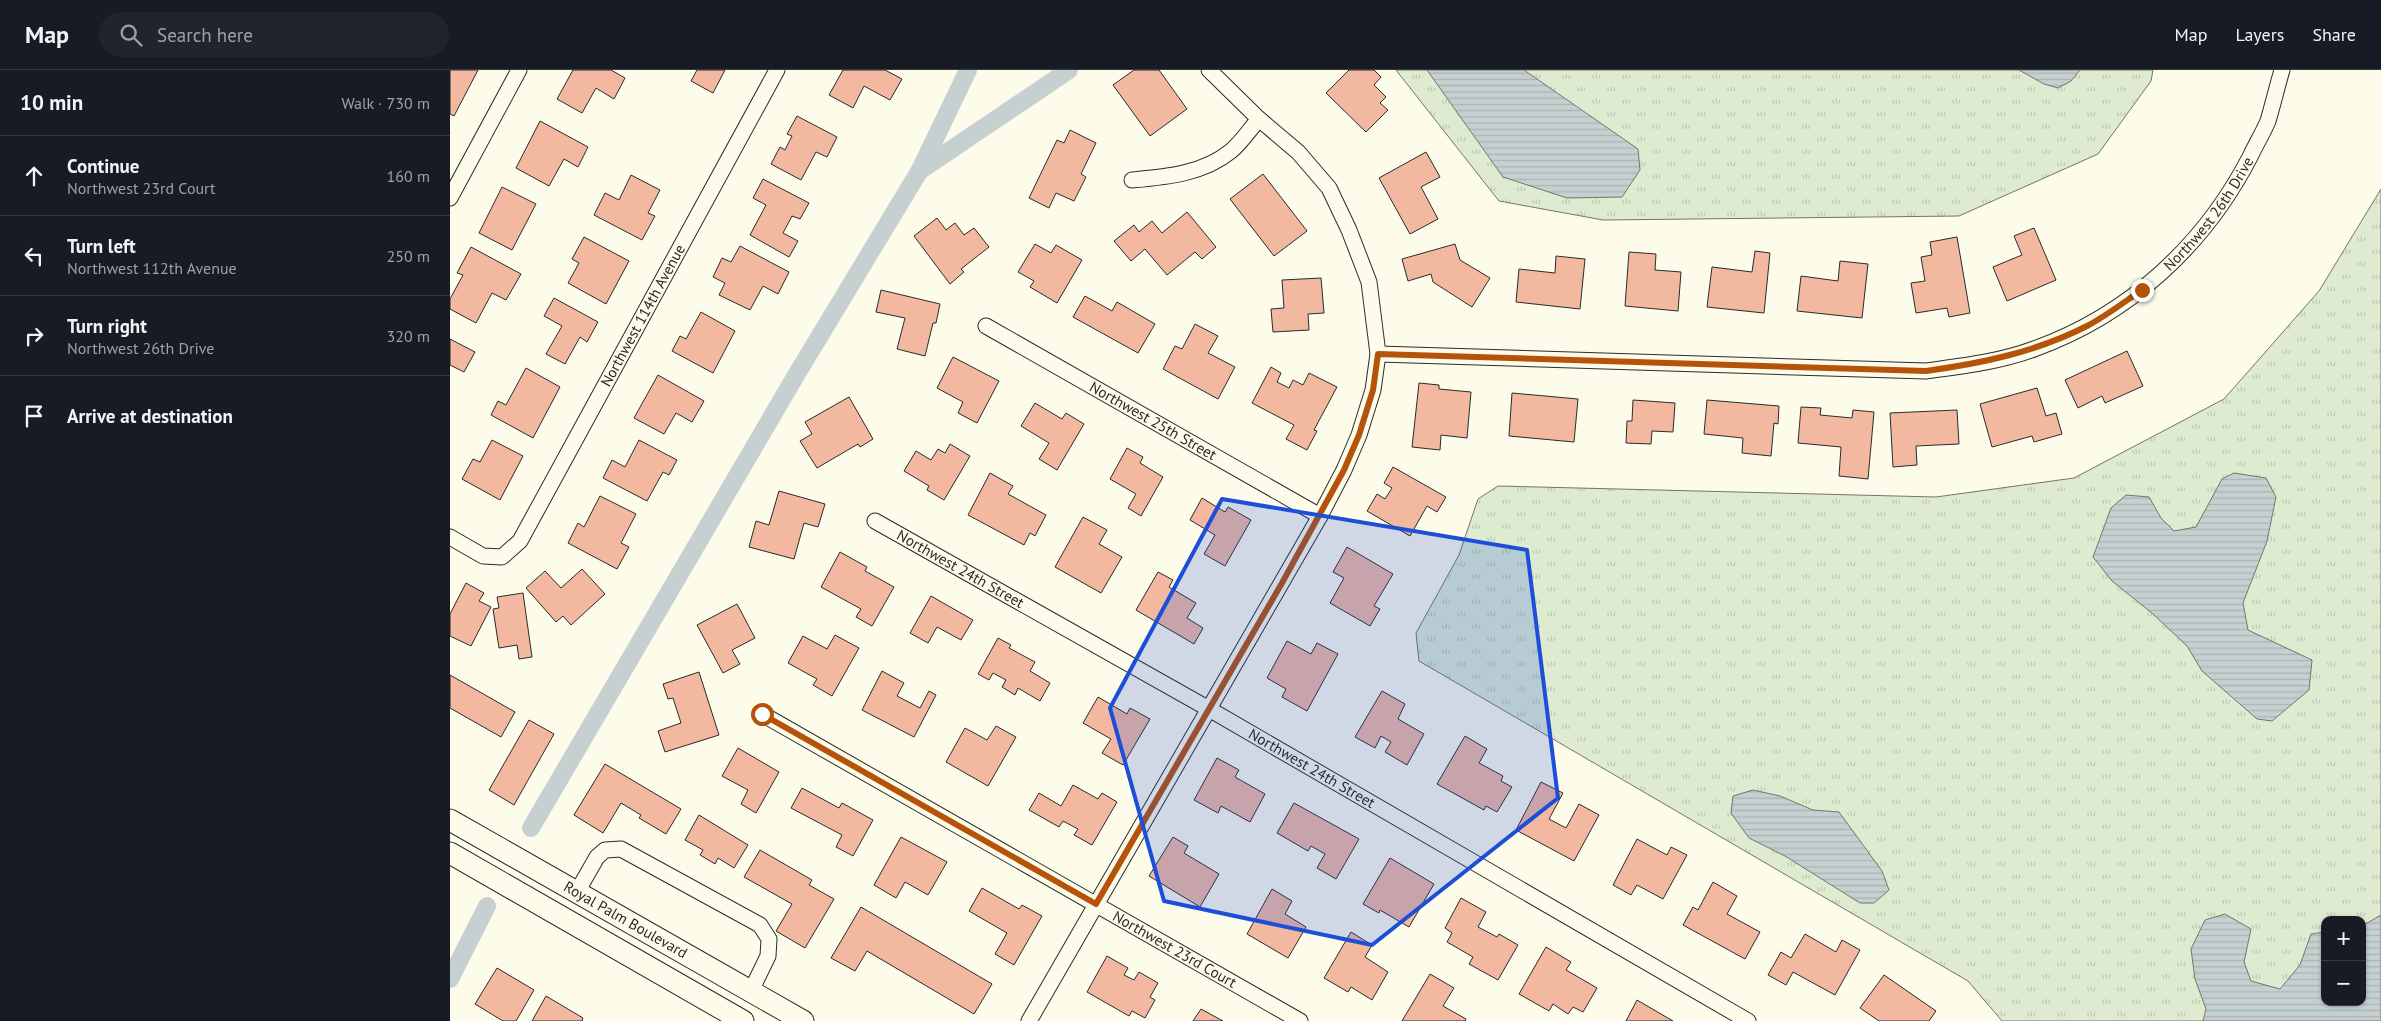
<!DOCTYPE html>
<meta charset="utf-8">
<style>
:root{--surface:#171b24;--page:#20242c;--text:#f1f3f6;--muted:#9ea1a6;--line:#363941}
body{margin:0;font-family:"PT Sans",sans-serif;background:var(--page);color:var(--text)}
.controls{position:absolute;right:15px;bottom:15px;display:grid;overflow:hidden;border-radius:10px;box-shadow:0 1px 4px #0004}
.controls button{width:45px;height:45px;display:grid;place-items:center;padding:0;border:0;border-bottom:1px solid var(--line);background:var(--surface);color:var(--text);font:25px sans-serif}
.stop{position:absolute;width:15px;height:15px;margin:-11px;border:4px solid #b45309;border-radius:50%;background:#fff}
.stop.end{background:#b45309;border-color:#fff;box-shadow:0 1px 5px #0008}
.list{margin:0;padding:0;list-style:none}
h2{display:flex;justify-content:space-between;align-items:center;height:65px;margin:0;padding:0 20px;font-size:21px}
h2 small{font-size:16px;font-weight:400;color:var(--muted)}
.list li{display:grid;grid-template-columns:32px 1fr auto;gap:15px;align-items:center;box-sizing:border-box;height:80px;padding:0 20px;border-top:1px solid var(--line)}
.list b{display:block;font-size:19px;white-space:nowrap}
.list p{margin:0;font-size:16px;white-space:nowrap;color:var(--muted)}
.list em{font-size:16px;font-style:normal;color:var(--muted)}
.icon{flex:none;width:28px;height:28px;fill:none;stroke:currentColor;stroke-width:2;stroke-linecap:round;stroke-linejoin:round}
.map{position:relative;flex:none;width:1931px;height:951px;overflow:hidden}
header{display:flex;align-items:center;gap:30px;box-sizing:border-box;height:70px;padding:0 25px;background:var(--surface);border-bottom:1px solid var(--line)}
header strong{font-size:24px}
nav{display:flex;gap:28px;margin-inline-start:auto;font-size:18px}
.search{width:350px;height:45px;background:var(--page);display:flex;align-items:center;gap:12px;box-sizing:border-box;padding:0 18px;border-radius:28px;color:var(--muted);font-size:19px}
main{display:flex}
aside{flex:1;background:var(--surface)}
.map>svg:first-child{display:block}
.grass{fill:url(#grass-tufts);stroke:#74746e;fill-rule:evenodd}
.water{fill:url(#water-rules);stroke:#74746e}
.lines{fill:none;stroke-linecap:round;stroke-linejoin:round}
.canal{stroke:#c7d0d0;stroke-width:18}
.building{fill:#f2b8a0;stroke:#2b2b2b}
.street-casing{stroke:#2b2b2b;stroke-width:17}
.secondary-casing{stroke:#2b2b2b;stroke-width:23}
.street{stroke:#fdfbea;stroke-width:15}
.secondary{stroke:#fdfbea;stroke-width:21}
.route{stroke:#b45309;stroke-width:6}
.marked{fill:#1d4ed8;fill-opacity:0.2;stroke:#1d4ed8;stroke-width:4;stroke-linejoin:round}
.labels{text-anchor:middle;stroke-width:4;stroke-linejoin:round;paint-order:stroke}
.street-label{font-size:15px;fill:#2b2b2b;stroke:#fdfbea}
</style>
<header>
<strong>Map</strong>
<div class="search"><svg class="icon" aria-label="search" viewBox="0 0 24 24"><circle cx="10" cy="10" r="6"/><path d="M15 15l6 6"/></svg>Search here</div>
<nav><a>Map</a><a>Layers</a><a>Share</a></nav>
</header>
<main>
<aside>
<h2>10 min<small>Walk · 730 m</small></h2>
<ul class="list">
<li><svg class="icon" aria-label="ahead" viewBox="0 0 24 24"><path d="M12 20V5M6 11l6-6 6 6"/></svg><div><b>Continue</b><p>Northwest 23rd Court</p></div><em>160 m</em></li>
<li><svg class="icon" aria-label="left" viewBox="0 0 24 24"><path d="M17 20v-9H6M10 6l-5 5 5 5"/></svg><div><b>Turn left</b><p>Northwest 112th Avenue</p></div><em>250 m</em></li>
<li><svg class="icon" aria-label="right" viewBox="0 0 24 24"><path d="M7 20v-9h11M14 6l5 5-5 5"/></svg><div><b>Turn right</b><p>Northwest 26th Drive</p></div><em>320 m</em></li>
<li><svg class="icon" aria-label="arrive" viewBox="0 0 24 24"><path d="M6 21V4h12l-3 4 3 4H6"/></svg><div><b>Arrive at destination</b></div></li>
</ul>
</aside>
<div class="map">
<svg width="1931" height="951" viewBox="0 0 1931 951">
<defs>
<pattern id="grass-tufts" width="24" height="20" patternUnits="userSpaceOnUse" patternTransform="scale(1.25)"><rect width="24" height="20" fill="#deebd1"/><path d="M3 7l-1-3M5 7V3M7 7l1-3M15 17l-1-3M17 17v-4M19 17l1-3" fill="none" stroke="#bfcab4"/></pattern>
<pattern id="water-rules" width="6" height="5" patternUnits="userSpaceOnUse" patternTransform="scale(1.25)"><rect width="6" height="5" fill="#c7d0d0"/><path d="M0 2.5h6" fill="none" stroke="#abb3b3"/></pattern>
</defs>
<rect width="100%" height="100%" fill="#fdfbea"/>
<g class="grass">
<path d="M946 0H1703L1701 11 1648 84 1509 146 1153 150 1049 131Z"/>
<path d="M1931 119V951H1552L1518 911 969 591 966 563 1009 485 1028 429 1048 416 1486 427 1624 408 1774 329 1869 221ZM1875 850H1912V932H1875Z"/>
</g>
<g class="water">
<path d="M977 0H1074L1188 79 1190 100 1172 127 1117 128 1053 107Z"/>
<path d="M1569 0H1630L1621 11 1608 18 1594 14Z"/>
<path d="M1784 403 1816 408 1826 427 1817 471 1793 533 1798 560 1862 590 1859 620 1822 651 1807 649 1752 601 1737 576 1703 544 1662 511 1643 487 1661 438 1676 425 1699 427 1711 448 1724 461 1746 457 1772 409Z"/>
<path d="M1303 720 1330 726 1363 740 1389 742 1432 801 1439 820 1424 833H1410L1335 786 1299 768 1281 743 1283 726Z"/>
<path d="M1775 844 1801 859 1794 892 1801 911 1830 919 1850 895 1861 864 1875 862V932H1912V856L1931 845V951H1753L1756 939 1745 909 1741 879 1755 850Z"/>
</g>
<g class="lines">
<g class="canal">
<path d="M471 100 619 0"/>
<path d="M81 758 345 307 470 100 518 0"/>
<path d="M0 909 37 836"/>
</g>
</g>
<g class="building">
<path d="M0 0H28L4 46 0 44Z"/>
<path d="M123 0H161L175 8 164 29 146 18 132 43 107 29Z"/>
<path d="M247 0H275L263 23 241 11Z"/>
<path d="M393 0H435L452 9 440 30 414 16 403 38 379 25Z"/>
<path d="M684 0H709L737 39 700 66 663 15Z"/>
<path d="M899 0H924L931 7 924 15 936 27 930 33 938 40 916 62 876 23Z"/>
<path d="M347 46 387 67 377 87 366 82 351 110 321 94 330 77 335 80 342 66 337 64Z"/>
<path d="M90 51 138 77 128 97 114 89 99 116 66 98Z"/>
<path d="M620 60 646 73 631 104 636 107 624 131 606 123 599 138 579 128 607 70 614 73Z"/>
<path d="M976 82 990 107 971 117 988 149 960 164 929 108Z"/>
<path d="M813 104 857 161 824 186 780 129Z"/>
<path d="M181 105 210 120 198 143 205 146 192 170 144 145 155 123 169 130Z"/>
<path d="M313 109 359 133 350 149 342 146 333 163 348 171 339 187 300 165 316 135 303 128Z"/>
<path d="M52 117 86 134 62 180 29 163Z"/>
<path d="M737 142 766 177 752 189 745 182 717 205 695 179 681 191 664 171 684 155 689 162 702 151 712 163Z"/>
<path d="M487 148 496 160 505 153 514 165 524 158 539 177 511 199 514 202 500 214 464 166Z"/>
<path d="M1584 158 1606 210 1557 231 1543 197 1572 185 1564 166Z"/>
<path d="M134 167 179 191 156 234 118 213 129 193 122 189Z"/>
<path d="M1507 167 1520 243 1499 247 1497 238 1466 243 1461 213 1475 211 1471 187 1482 185 1480 172Z"/>
<path d="M585 174 601 183 606 175 632 190 607 233 580 217 584 211 568 202Z"/>
<path d="M1005 174 1010 190 1040 208 1022 237 983 212 981 204 958 211 952 189Z"/>
<path d="M290 176 339 202 328 224 313 216 300 240 269 225 275 213 263 207 272 188 281 192Z"/>
<path d="M21 177 71 204 56 230 42 223 26 253 0 239V229L13 205 7 203Z"/>
<path d="M1305 181 1320 183 1314 243 1257 237 1262 197 1302 202Z"/>
<path d="M1179 182 1206 184 1205 200 1231 202 1228 241 1175 236Z"/>
<path d="M1106 186 1135 189 1130 239 1066 232 1069 199 1105 203Z"/>
<path d="M1390 191 1418 194 1412 248 1347 241 1351 206 1388 211Z"/>
<path d="M871 208 874 243 858 244 859 260 823 262 821 239 834 238 832 210Z"/>
<path d="M431 220 490 234 486 253H483L475 286 447 279 455 248 426 242Z"/>
<path d="M635 226 662 241 667 232 705 254 688 283 623 247Z"/>
<path d="M104 228 148 252 137 272 130 267 115 294 96 284 112 256 94 246Z"/>
<path d="M251 242 285 261 263 303 222 281 230 266 236 269Z"/>
<path d="M745 254 768 266 758 283 785 297 768 329 713 299 725 276 732 279Z"/>
<path d="M0 269 25 282 14 302 0 295Z"/>
<path d="M1677 281 1693 316 1655 333 1652 326 1628 338 1615 310Z"/>
<path d="M503 287 549 311 527 353 508 343 513 332 487 318Z"/>
<path d="M821 297 831 303 827 312 839 318 843 310 853 315 859 303 887 317 864 360 867 361 857 380 836 369 844 355 802 333Z"/>
<path d="M76 298 110 317 83 368 41 345 48 331 56 335Z"/>
<path d="M208 305 254 331 242 352 226 343 214 364 184 348Z"/>
<path d="M969 313 989 315V319L1021 322 1017 368 991 365 990 380 962 377Z"/>
<path d="M1587 318 1596 346 1606 343 1612 364 1584 372 1582 366 1542 377 1530 334Z"/>
<path d="M1062 323 1128 329 1124 372 1059 366Z"/>
<path d="M399 327 423 369 410 377 408 374 367 398 350 371 362 364 355 352Z"/>
<path d="M1183 330 1225 333 1223 362 1202 361 1201 374 1176 373 1177 351H1182Z"/>
<path d="M1257 330 1329 336 1328 354 1324 353 1321 386 1292 383 1293 368 1254 364Z"/>
<path d="M585 333 612 349 616 343 634 354 607 400 589 389 599 373 571 356Z"/>
<path d="M1351 337 1371 338 1370 345 1402 348 1403 340 1424 342 1418 409 1389 406 1391 377 1348 373Z"/>
<path d="M1507 340 1509 374 1466 376 1467 395 1443 397 1440 343Z"/>
<path d="M42 370 73 386 50 430 12 409 23 389 30 392Z"/>
<path d="M189 370 227 390 219 405 213 402 197 431 153 408 162 390 175 397Z"/>
<path d="M500 374 520 386 494 430 477 420 479 416 454 401 466 381 481 390 488 379 495 383Z"/>
<path d="M677 378 693 387 690 393 713 407 691 446 678 438 686 424 660 409Z"/>
<path d="M943 397 996 427 987 442 977 436 960 466 917 441 927 424 935 429 942 418 934 413Z"/>
<path d="M540 403 563 416 558 424 596 445 585 466 580 463 574 475 518 445Z"/>
<path d="M329 421 375 434 368 457 354 453 344 489 299 477 306 451 319 455Z"/>
<path d="M150 426 186 444 171 473 179 477 167 499 118 473 128 453 134 457Z"/>
<path d="M752 428 775 442 778 437 801 450 775 496 754 484 765 465 740 450Z"/>
<path d="M633 447 657 460 649 474 672 487 651 523 605 497Z"/>
<path d="M897 477 943 504 924 536 930 539 920 556 880 533 894 508 883 502Z"/>
<path d="M390 482 417 497 415 501 444 517 422 556 406 547 411 539 371 517Z"/>
<path d="M132 499 155 524 121 555 113 546 106 552 76 518 95 501 111 518Z"/>
<path d="M708 502 723 510 719 517 746 533 737 548 753 558 744 574 686 540Z"/>
<path d="M16 513 34 523 29 531 41 537 21 576 0 566V544Z"/>
<path d="M73 523 82 587 69 589 67 575 49 578 43 539 49 538 47 527Z"/>
<path d="M481 526 523 550 511 570 487 557 478 573 460 563Z"/>
<path d="M287 534 305 568 282 580 290 594 273 603 247 555Z"/>
<path d="M385 565 409 578 382 626 363 615 367 609 338 593 353 566 377 579Z"/>
<path d="M548 568 561 575 559 578 585 592 580 601 600 613 590 631 568 618 565 625 552 617 556 610 543 603 539 610 528 604Z"/>
<path d="M837 571 861 584 867 573 888 584 857 641 832 627 836 619 817 608Z"/>
<path d="M432 601 454 613 447 626 470 638 479 621 486 625 464 667 412 640Z"/>
<path d="M249 602 269 665 215 682 208 661 231 653 223 628 218 629 213 614Z"/>
<path d="M0 605 65 642 51 667 0 638Z"/>
<path d="M932 621 955 634 948 649 974 664 957 695 935 682 941 672 931 666 925 678 905 667Z"/>
<path d="M648 627 677 644 680 638 700 649 673 695 652 683 661 669 633 653Z"/>
<path d="M79 650 104 664 64 735 39 720Z"/>
<path d="M546 656 566 667 538 716 496 692 515 658 537 670Z"/>
<path d="M1015 666 1037 679 1029 693 1053 706 1051 711 1062 717 1047 742 1036 736 1034 740 987 714Z"/>
<path d="M288 678 329 702 306 743 291 734 298 720 272 706Z"/>
<path d="M767 688 789 700 785 707 815 724 800 752 771 736 768 743 744 730Z"/>
<path d="M155 694 231 739 216 764 189 748 191 745 171 733 153 763 124 745Z"/>
<path d="M1091 712 1113 723 1099 749 1116 758 1129 734 1149 745 1124 791 1066 760Z"/>
<path d="M623 715 648 729 652 723 667 732 642 775 624 765 628 759 613 751 609 757 579 740 589 723 611 736Z"/>
<path d="M352 718 389 738 392 733 423 750 403 786 386 777 392 765 341 738Z"/>
<path d="M844 733 909 769 886 809 867 798 875 784 861 776 858 781 827 763Z"/>
<path d="M249 745 298 775 284 798 268 788 265 794 250 785 253 780 235 770Z"/>
<path d="M451 767 497 792 478 825 455 812 446 828 424 815Z"/>
<path d="M723 767 738 776 734 783 769 804 750 837 699 806Z"/>
<path d="M1187 769 1217 785 1221 777 1237 785 1213 829 1187 815 1181 825 1163 815Z"/>
<path d="M310 780 362 810 359 815 384 829 355 878 326 861 342 834 294 807Z"/>
<path d="M940 788 984 814 959 857 930 840 929 843 913 834Z"/>
<path d="M1263 812 1287 826 1277 844 1310 862 1295 889 1233 855 1243 837 1248 840Z"/>
<path d="M532 818 569 839 572 835 592 846 564 895 545 884 557 863 519 841Z"/>
<path d="M822 819 842 831 835 844 856 857 838 888 797 864Z"/>
<path d="M1011 828 1036 842 1028 857 1047 867 1049 864 1068 875 1048 910 1019 894 1023 887 997 872 1002 863 995 858Z"/>
<path d="M411 837 542 914 524 944 417 881 405 901 381 888Z"/>
<path d="M901 862 922 875 915 887 938 902 922 930 901 917 898 922 874 908Z"/>
<path d="M1355 864 1386 882 1392 870 1410 880 1385 925 1343 902 1336 915 1318 905 1331 882 1341 888Z"/>
<path d="M1096 877 1121 892 1116 900 1147 918 1133 942 1123 937 1118 944 1103 934 1099 941 1069 924Z"/>
<path d="M657 886 678 898 674 905 684 910 689 902 708 913 700 927 705 930 695 948 682 941 679 946 637 922Z"/>
<path d="M47 898 84 920 66 951H53L25 934Z"/>
<path d="M980 904 1004 918 993 936 1016 949 1015 951H952Z"/>
<path d="M1434 905 1486 941 1479 951H1429L1410 938Z"/>
<path d="M96 926 133 948 132 951H82Z"/>
<path d="M1187 930 1223 951H1176Z"/>
<path d="M751 939 773 951H743Z"/>
</g>
<g class="lines">
<g class="street-casing">
<g id="street">
<path d="M682 110C716 107 753 104 781 81 791 73 800 59 809 49"/>
<path d="M0 128 69 0"/>
<path id="s1" d="M536 256 870 446"/>
<path id="s2" d="M928 284 1476 301C1512 296 1549 292 1584 279 1679 245 1755 175 1801 85 1806 74 1813 63 1818 51 1823 34 1827 17 1832 0"/>
<path id="s3" d="M425 451 759 639 1298 951"/>
<path id="s4" d="M0 467 33 486 52 487 70 471 327 0"/>
<path id="s5" d="M312 644 850 951"/>
<path d="M127 822 147 787 155 780 171 779 310 855 319 869 318 886 301 921"/>
<path d="M579 951 870 446 894 400 909 365 923 320 928 284 919 212 899 160 879 118 848 82 809 49 759 0"/>
</g>
</g>
<g class="secondary-casing">
<g id="secondary">
<path id="s6" d="M0 750 353 951"/>
<path d="M0 783 293 951"/>
</g>
</g>
<use href="#street" class="street"/>
<use href="#secondary" class="secondary"/>
</g>
<g class="lines">
<path class="route" d="M312 644 646 834 832 513 894 400 909 365 923 320 928 284 1476 301C1533 293 1586 282 1637 256 1656 246 1674 232 1692 220"/>
</g>
<path class="marked" d="M772 429 1077 480 1108 728 922 875 714 831 660 638Z"/>
<g class="labels">
<g class="street-label">
<text dy="5" stroke="none"><textPath href="#s2" startOffset="884">Northwest 26th Drive</textPath></text>
<text dy="5" stroke="none"><textPath href="#s4" startOffset="338">Northwest 114th Avenue</textPath></text>
<text dy="5" stroke="none"><textPath href="#s1" startOffset="192">Northwest 25th Street</textPath></text>
<text dy="5" stroke="none"><textPath href="#s3" startOffset="98">Northwest 24th Street</textPath></text>
<text dy="5" stroke="none"><textPath href="#s3" startOffset="502">Northwest 24th Street</textPath></text>
<text dy="5" stroke="none"><textPath href="#s6" startOffset="202">Royal Palm Boulevard</textPath></text>
<text dy="5" stroke="none"><textPath href="#s5" startOffset="475">Northwest 23rd Court</textPath></text>
</g>
</g>
</svg>
<div class="controls">
<button>+</button>
<button>−</button>
</div>
<div class="stop" style="left:312px;top:644px"></div>
<div class="stop end" style="left:1692px;top:220px"></div>
</div>
</main>
